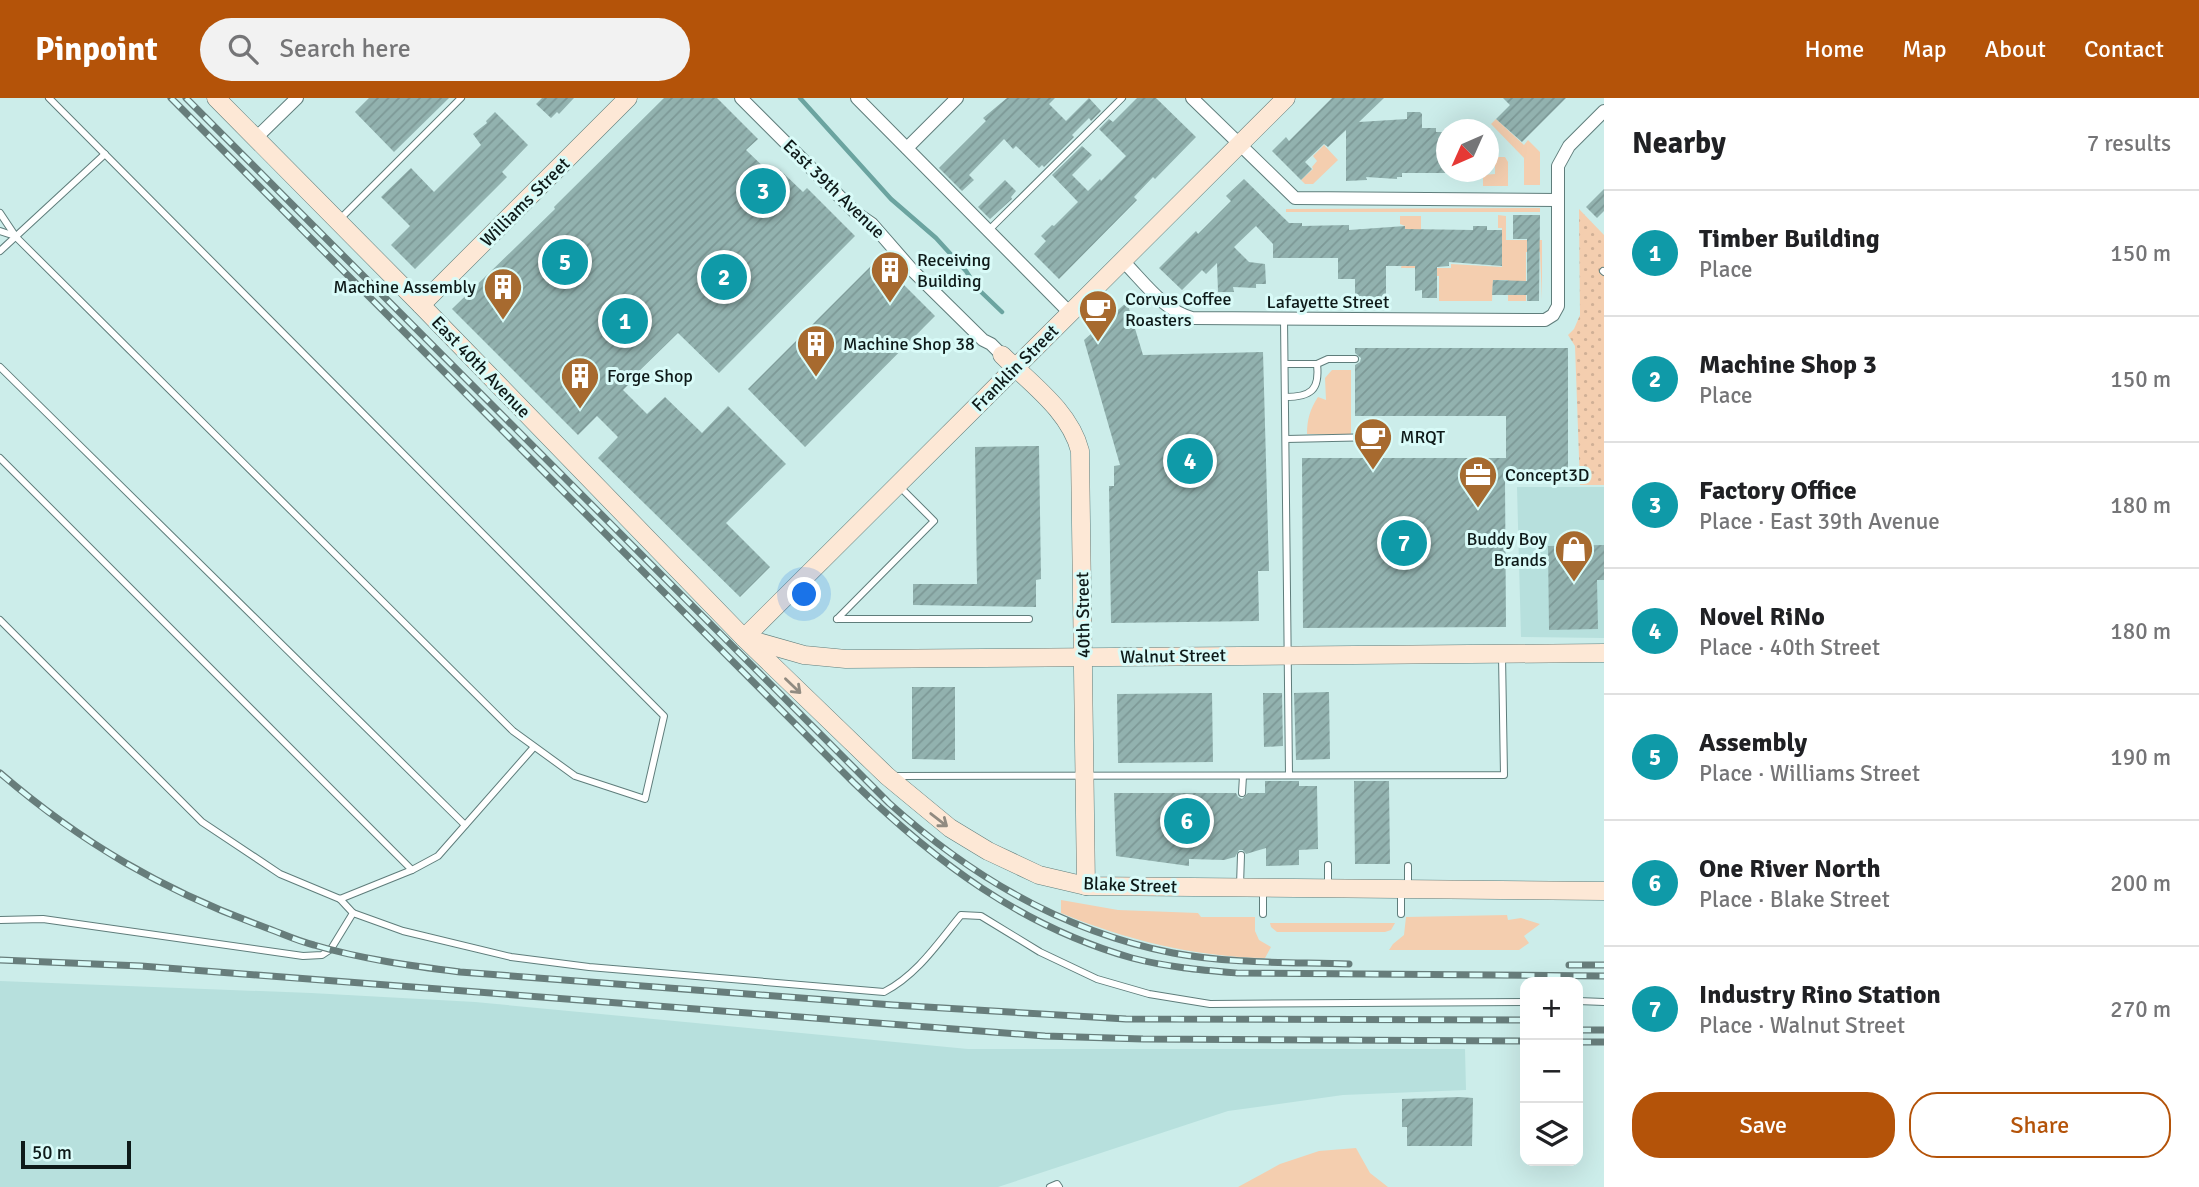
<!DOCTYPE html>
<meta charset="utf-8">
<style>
:root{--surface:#fff;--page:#f2f2f2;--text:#202124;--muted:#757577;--line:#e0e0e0;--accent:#b45309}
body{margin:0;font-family:Signika,sans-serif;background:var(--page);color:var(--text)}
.controls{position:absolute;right:21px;bottom:21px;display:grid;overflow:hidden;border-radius:14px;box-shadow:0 7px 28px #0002}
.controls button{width:63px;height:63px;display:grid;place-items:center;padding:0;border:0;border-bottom:2px solid var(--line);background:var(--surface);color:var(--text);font:35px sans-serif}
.compass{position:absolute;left:1436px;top:21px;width:63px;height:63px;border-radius:50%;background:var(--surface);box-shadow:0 7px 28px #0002;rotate:225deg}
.scale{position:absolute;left:21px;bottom:18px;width:110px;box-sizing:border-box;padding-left:7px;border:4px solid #0e1a19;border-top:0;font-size:19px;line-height:24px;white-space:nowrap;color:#0e1a19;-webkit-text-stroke:5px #d9fbf8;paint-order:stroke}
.you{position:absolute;left:805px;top:497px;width:24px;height:24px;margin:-18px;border:5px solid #fff;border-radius:50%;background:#1a73e8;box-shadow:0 0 0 10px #1a73e833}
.badge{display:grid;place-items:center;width:46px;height:46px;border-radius:50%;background:var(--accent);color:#fff;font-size:23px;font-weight:700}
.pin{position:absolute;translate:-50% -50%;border:4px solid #fff;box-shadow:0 2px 7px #0006}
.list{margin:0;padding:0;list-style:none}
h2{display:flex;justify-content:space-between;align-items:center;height:91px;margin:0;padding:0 28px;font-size:30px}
h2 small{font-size:23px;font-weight:400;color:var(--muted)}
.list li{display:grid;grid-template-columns:46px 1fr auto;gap:21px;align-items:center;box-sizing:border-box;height:126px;padding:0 28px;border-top:2px solid var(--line)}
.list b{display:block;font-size:26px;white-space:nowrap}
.list p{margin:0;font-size:23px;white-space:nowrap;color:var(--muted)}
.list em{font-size:23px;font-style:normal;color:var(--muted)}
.actions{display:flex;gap:14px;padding:21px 28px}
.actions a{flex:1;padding:16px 0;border:2px solid var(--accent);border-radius:28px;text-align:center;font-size:24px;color:var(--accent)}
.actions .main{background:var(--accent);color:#fff}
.icon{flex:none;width:38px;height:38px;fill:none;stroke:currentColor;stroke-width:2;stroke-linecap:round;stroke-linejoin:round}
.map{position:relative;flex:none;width:1604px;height:1089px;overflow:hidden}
header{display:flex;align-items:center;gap:42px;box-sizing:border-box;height:98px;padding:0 35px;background:var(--accent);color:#fff}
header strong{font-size:33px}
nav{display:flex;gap:38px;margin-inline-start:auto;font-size:24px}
.search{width:490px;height:63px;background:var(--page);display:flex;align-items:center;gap:18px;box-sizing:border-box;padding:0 24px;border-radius:38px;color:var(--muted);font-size:26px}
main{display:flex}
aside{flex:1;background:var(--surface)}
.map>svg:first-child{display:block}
.built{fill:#b7e0dd}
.grass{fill:#f4ceaf}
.park{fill:url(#park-dots)}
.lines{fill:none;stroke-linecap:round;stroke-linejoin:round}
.stream{stroke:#6ba4a0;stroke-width:4.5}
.building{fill:url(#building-hatch)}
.lane-casing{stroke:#5f7d7b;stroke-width:8}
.street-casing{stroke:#5f7d7b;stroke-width:14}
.secondary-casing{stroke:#5f7d7b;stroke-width:19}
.lane{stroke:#fff;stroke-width:6}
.street{stroke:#fff;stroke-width:12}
.secondary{stroke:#fde8d6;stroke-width:18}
.rail-casing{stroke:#677d7b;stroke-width:7}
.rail{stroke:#d9fbf8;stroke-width:4.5;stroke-dasharray:13;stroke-linecap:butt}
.oneway{stroke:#918b81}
.labels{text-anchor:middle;stroke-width:6;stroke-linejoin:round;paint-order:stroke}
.street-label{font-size:18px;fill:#0e1a19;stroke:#d9fbf8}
.poi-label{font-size:18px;fill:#0e1a19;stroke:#d9fbf8;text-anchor:start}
</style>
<header>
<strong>Pinpoint</strong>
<div class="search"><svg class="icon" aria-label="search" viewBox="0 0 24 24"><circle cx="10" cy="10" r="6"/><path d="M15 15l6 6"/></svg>Search here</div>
<nav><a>Home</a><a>Map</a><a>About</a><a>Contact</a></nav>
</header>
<main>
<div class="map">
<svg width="1604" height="1089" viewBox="0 0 1604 1089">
<defs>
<pattern id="park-dots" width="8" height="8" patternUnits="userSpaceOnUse" patternTransform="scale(1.75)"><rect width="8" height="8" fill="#f4ceaf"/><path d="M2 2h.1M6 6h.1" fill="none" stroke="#d0b096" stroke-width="1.8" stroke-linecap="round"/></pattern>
<pattern id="building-hatch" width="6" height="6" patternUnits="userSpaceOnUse" patternTransform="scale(1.75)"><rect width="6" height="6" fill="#92b2af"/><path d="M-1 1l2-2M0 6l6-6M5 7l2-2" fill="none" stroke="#7d9896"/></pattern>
</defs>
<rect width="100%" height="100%" fill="#ccedea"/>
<g class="built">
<path d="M1517 389H1604V540L1521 539Z"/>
<path d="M0 883 311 895 475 904 968 951H1465L1466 992 1343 997 1228 1013 998 1089H0Z"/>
</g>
<g class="grass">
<path d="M1496 21 1524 47 1528 42 1540 54V87H1524V60L1491 26Z"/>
<path d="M1324 47 1338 62 1313 86H1305L1301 82 1313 71 1312 69 1317 63 1313 58Z"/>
<path d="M1495 59H1505L1508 64V88H1483V77L1495 76Z"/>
<path d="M1540 110V114H1286V111Z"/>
<path d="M1498 117 1506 118V142H1542V202L1540 154H1526V203H1508V182H1493L1492 203H1439V178H1420V170H1401L1406 149 1405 128 1400 126V118H1421V163L1431 170H1451V166L1502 169V130H1498Z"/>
<path d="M1332 272H1351V337L1307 336C1307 322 1310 311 1318 299L1326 302 1325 280Z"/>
<path d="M1061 802 1118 812 1198 815 1201 819H1255V833L1259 842 1271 849 1265 860C1195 859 1126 842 1061 815Z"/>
<path d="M1507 817 1508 822 1521 820 1540 826 1524 838 1529 845 1519 852H1389L1393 846 1404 837 1406 819Z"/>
<path d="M1270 825H1395L1391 832 1385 834H1277L1271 829Z"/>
<path d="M1356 1050 1370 1075 1388 1089H1238L1280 1066 1319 1053Z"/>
</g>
<path class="park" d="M1579 111 1604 137V387H1580L1575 248 1568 237 1574 231 1580 217Z"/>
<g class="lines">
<path class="stream" d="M800 0 891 101 936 140 966 173 977 190 1002 214"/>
</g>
<g class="building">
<path d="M369 0H449L394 54 355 14Z"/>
<path d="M542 0H574L559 16 557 14 551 20 536 6Z"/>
<path d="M664 0H717L758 41 746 52 774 79 780 72 803 94 807 90 855 138 719 275 678 235 634 278 636 279 623 292 647 316 665 299 702 335 728 308 786 366 726 425 770 469 740 499 598 360 618 339 597 318 578 337 452 211 555 111 554 109Z"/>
<path d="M1007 0H1055L1049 6 1066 23 1089 0 1101 13 1091 23 1089 20 1072 37 1074 39 1044 69 1042 67 1039 70 1016 48 1013 51 1004 41 969 77 974 82 962 93 939 70 986 23 983 20Z"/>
<path d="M1137 0H1156L1196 39 1155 81 1153 79 1134 99 1137 102 1059 181 1034 156 1046 143 1041 138 1052 127 1054 128 1078 104 1052 77 1082 48 1092 57 1072 77 1088 93 1100 81 1101 83 1126 58 1099 31 1109 21 1113 24Z"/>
<path d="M1332 0H1384L1359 24 1407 21V14H1420L1422 16V30H1436V34H1446V75H1402V79H1397V81L1366 79 1367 82 1346 83V32L1328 49 1324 46 1305 64 1312 71 1301 82 1272 53 1286 39 1289 43Z"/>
<path d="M1503 0H1566L1522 44 1496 21 1510 7Z"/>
<path d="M495 14 528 47 502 74 507 79 415 171 391 147 410 128 381 99 411 70 434 94 481 47 473 36 487 25 486 23Z"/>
<path d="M1244 81 1289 125H1302V128L1349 127V132L1405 128V131L1473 132V128H1487V132H1502V168L1449 164V168L1437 169V200H1422V192L1415 193V168H1386V200L1355 199V181H1338V160H1273V146L1256 128 1234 149 1249 164 1265 166 1266 186H1256V190L1233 189 1234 194H1218L1217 165 1206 176 1202 172 1182 192 1159 170 1196 133 1198 136 1231 103 1226 98Z"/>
<path d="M1005 82 1016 93 1011 99 1012 101 990 121 978 109Z"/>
<path d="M1604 91V113L1597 120 1586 109Z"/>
<path d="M1513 117H1540L1539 203H1527V197H1492L1493 182 1527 183V141H1513Z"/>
<path d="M878 161 935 218 805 349 748 291Z"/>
<path d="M1127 204 1143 257 1263 254 1269 473H1258L1259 523 1111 525 1109 388H1114V368L1120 367 1084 242Z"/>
<path d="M1355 250H1568V380L1505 381 1506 529 1303 530 1302 360H1506V318H1355V267L1360 264 1361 260 1355 255Z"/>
<path d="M1039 348 1041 481 1036 482V509L913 507V486H977L975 349Z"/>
<path d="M1604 447V482H1597L1598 531 1549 532 1548 448Z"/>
<path d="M912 589H955V662L912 661Z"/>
<path d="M1329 594 1330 661 1296 662 1294 595Z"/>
<path d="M1212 595 1213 664 1118 665 1117 596Z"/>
<path d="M1263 595H1282L1283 648 1264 649Z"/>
<path d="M1265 683H1299V688H1317L1318 751 1299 752V767L1266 768V750L1246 756 1243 752H1239L1235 759 1224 762 1189 761V768L1116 758 1114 695H1236L1238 699 1242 701 1248 695H1265Z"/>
<path d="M1354 683H1389L1390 766H1355Z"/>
<path d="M1460 999 1473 1000 1472 1048H1407V1029H1402V1001Z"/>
</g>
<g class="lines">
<g class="lane-casing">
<g id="lane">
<path d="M0 115 16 139 513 633 575 678 645 701 664 618 49 0"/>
<path d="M339 122 461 0"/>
<path d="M0 133 15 138"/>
<path d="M988 133 1122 0"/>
<path d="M0 153 105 56"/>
<path d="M1603 173 1604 174"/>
<path d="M1284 221 1289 677"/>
<path d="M1285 266H1317L1328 261H1355"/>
<path d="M0 269 465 727"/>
<path d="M1285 299C1311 299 1320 292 1317 266"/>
<path d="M1286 341 1379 339"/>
<path d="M0 360 412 772"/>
<path d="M837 521H1029"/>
<path d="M837 521 934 423 900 389"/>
<path d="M0 522 202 724 280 776 340 801 412 772 438 758 534 649"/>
<path d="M893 678 1504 677 1502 557"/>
<path d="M1242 695 1243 678"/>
<path d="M1328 767V788"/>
<path d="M1408 768V789"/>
<path d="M1240 787 1241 757"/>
<path d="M1263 793V816"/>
<path d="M340 801 353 815"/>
<path d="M1401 816V793"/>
<path d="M0 822 43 821 303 858 322 857 331 851 353 815 403 833 511 859 589 869 884 894C917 877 938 845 961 817L981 818 1040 854 1097 881 1149 896 1210 906 1525 904"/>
<path d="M1578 903 1604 904"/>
<path d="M1050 1089 1057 1086 1059 1089"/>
</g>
</g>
<g class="street-casing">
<g id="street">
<path d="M741 0 856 115 872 126 913 173 983 242 991 246 1002 257"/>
<path d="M857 0 1070 215"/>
<path d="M1192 0 1295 100 1557 102"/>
<path d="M256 40 297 0"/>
<path d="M907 50 957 0"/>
<path d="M1123 163C1143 183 1164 213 1192 220L1545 222 1553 217 1558 208V68L1569 48 1604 13"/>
</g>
</g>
<g class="secondary-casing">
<g id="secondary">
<path d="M216 0 421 207 744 540 887 678 950 730 988 753 1039 777 1086 788 1604 793"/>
<path d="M421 207 628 0"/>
<path d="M1002 257C1030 285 1070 313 1080 353L1086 788"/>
<path d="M744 540 1286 0"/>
<path d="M748 541 804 557 846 561 1604 555"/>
</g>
</g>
<use href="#lane" class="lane"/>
<use href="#street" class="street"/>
<use href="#secondary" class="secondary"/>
<g class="rail-casing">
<g id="rail">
<path d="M171 0 854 685C936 764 1020 828 1132 860 1166 869 1202 872 1237 875L1604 878"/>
<path d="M186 0 889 705C970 778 1065 834 1173 855 1231 866 1290 864 1349 866"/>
<path d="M0 675C80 744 164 793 264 829 281 835 297 843 314 847 361 861 412 868 460 874L893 907 1126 921 1525 922"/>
<path d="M0 862 141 868 1045 938 1143 941 1525 943"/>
<path d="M1569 867H1604"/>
<path d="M1578 932H1604"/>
<path d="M1578 944H1604"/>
</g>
</g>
<use href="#rail" class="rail"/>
</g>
<defs><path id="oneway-shaft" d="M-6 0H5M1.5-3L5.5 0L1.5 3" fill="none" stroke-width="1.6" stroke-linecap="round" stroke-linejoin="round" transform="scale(1.75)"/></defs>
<g class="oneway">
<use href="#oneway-shaft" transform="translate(793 588) rotate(44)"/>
<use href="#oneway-shaft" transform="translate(939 722) rotate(38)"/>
</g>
<defs>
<g id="building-pin" transform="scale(2.0125)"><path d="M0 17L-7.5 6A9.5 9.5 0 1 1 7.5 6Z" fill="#a76a2f" stroke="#d9fbf8"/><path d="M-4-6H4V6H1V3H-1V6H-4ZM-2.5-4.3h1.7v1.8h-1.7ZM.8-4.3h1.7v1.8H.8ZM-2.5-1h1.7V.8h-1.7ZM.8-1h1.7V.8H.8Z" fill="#fff"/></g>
<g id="cafe-pin" transform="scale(2.0125)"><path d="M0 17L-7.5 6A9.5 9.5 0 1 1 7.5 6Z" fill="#a76a2f" stroke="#d9fbf8"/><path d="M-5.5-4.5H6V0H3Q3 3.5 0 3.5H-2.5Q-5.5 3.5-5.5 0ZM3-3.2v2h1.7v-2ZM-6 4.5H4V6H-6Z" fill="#fff"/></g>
<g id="office-pin" transform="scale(2.0125)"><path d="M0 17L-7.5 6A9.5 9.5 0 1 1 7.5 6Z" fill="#a76a2f" stroke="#d9fbf8"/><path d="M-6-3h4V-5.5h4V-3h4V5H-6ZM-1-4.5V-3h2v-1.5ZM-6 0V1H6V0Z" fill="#fff"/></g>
<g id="shop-pin" transform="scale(2.0125)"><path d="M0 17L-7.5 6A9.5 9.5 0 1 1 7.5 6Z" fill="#a76a2f" stroke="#d9fbf8"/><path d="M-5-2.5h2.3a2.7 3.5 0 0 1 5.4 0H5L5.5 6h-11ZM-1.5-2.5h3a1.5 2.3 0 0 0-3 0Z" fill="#fff"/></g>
</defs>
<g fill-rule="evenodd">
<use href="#building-pin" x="890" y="172"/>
<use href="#building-pin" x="503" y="189"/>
<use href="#cafe-pin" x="1098" y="211"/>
<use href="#building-pin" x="816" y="246"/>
<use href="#building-pin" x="580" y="278"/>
<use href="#cafe-pin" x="1373" y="339"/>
<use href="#office-pin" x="1478" y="377"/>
<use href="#shop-pin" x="1574" y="451"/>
</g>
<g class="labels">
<g class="street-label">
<text transform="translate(834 91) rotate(44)" y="6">East 39th Avenue</text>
<text transform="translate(525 104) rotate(-45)" y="6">Williams Street</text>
<text x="1328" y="210">Lafayette Street</text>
<text transform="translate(481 269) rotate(46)" y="6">East 40th Avenue</text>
<text transform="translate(1015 270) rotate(-45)" y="6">Franklin Street</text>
<text transform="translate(1083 517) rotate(-91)" y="6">40th Street</text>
<text transform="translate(1173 558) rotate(-1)" y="6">Walnut Street</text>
<text transform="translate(1130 787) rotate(2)" y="6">Blake Street</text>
</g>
<g class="poi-label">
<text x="917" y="168">Receiving<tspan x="917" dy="21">Building</tspan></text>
<text x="476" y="195" text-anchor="end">Machine Assembly</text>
<text x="1125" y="207">Corvus Coffee<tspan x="1125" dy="21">Roasters</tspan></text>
<text x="843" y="252">Machine Shop 38</text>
<text x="607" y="284">Forge Shop</text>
<text x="1400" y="345">MRQT</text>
<text x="1505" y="383">Concept3D</text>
<text x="1547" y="447" text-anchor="end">Buddy Boy<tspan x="1547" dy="21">Brands</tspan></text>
</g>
</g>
</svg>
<div class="controls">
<button>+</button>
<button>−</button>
<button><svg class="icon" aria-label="layers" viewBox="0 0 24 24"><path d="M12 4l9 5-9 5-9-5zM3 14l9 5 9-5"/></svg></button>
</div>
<svg class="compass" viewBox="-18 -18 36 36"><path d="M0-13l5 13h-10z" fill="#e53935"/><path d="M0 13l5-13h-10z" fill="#757577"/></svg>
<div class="scale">50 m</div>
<div class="you"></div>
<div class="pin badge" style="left:625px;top:223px;background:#0f9aa8">1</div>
<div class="pin badge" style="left:724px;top:179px;background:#0f9aa8">2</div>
<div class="pin badge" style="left:763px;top:93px;background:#0f9aa8">3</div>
<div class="pin badge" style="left:1190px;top:363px;background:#0f9aa8">4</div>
<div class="pin badge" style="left:565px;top:164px;background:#0f9aa8">5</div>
<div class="pin badge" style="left:1187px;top:723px;background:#0f9aa8">6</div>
<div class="pin badge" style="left:1404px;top:445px;background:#0f9aa8">7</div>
</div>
<aside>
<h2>Nearby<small>7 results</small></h2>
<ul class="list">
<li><span class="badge" style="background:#0f9aa8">1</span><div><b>Timber Building</b><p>Place</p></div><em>150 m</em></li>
<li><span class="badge" style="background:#0f9aa8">2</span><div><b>Machine Shop 3</b><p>Place</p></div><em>150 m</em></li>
<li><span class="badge" style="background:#0f9aa8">3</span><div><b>Factory Office</b><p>Place · East 39th Avenue</p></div><em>180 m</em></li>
<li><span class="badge" style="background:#0f9aa8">4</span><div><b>Novel RiNo</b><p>Place · 40th Street</p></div><em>180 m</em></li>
<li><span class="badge" style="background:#0f9aa8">5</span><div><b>Assembly</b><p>Place · Williams Street</p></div><em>190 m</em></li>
<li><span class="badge" style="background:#0f9aa8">6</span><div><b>One River North</b><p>Place · Blake Street</p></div><em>200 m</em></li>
<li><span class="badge" style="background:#0f9aa8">7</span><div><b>Industry Rino Station</b><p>Place · Walnut Street</p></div><em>270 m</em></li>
</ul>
<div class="actions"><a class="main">Save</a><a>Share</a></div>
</aside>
</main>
